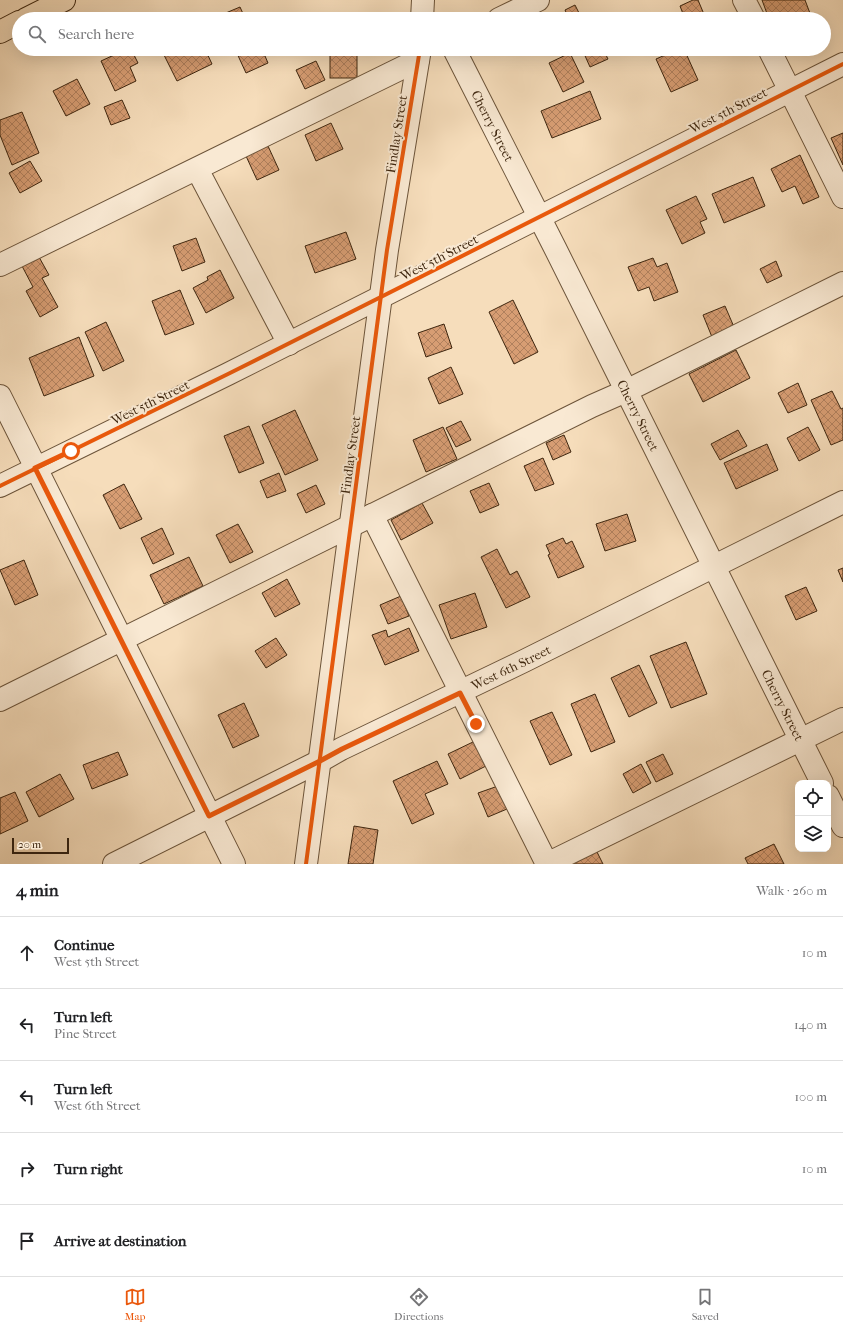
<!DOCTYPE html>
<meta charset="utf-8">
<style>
:root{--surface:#fff;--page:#f2f2f2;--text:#202124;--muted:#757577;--line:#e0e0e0;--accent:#ea580c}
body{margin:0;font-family:"IM FELL French Canon",serif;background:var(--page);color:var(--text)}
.controls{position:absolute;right:12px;bottom:12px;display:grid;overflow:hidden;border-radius:8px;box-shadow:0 4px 16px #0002}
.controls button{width:36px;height:36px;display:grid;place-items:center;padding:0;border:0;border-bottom:1px solid var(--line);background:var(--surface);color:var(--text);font:20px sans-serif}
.scale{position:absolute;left:12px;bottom:10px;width:57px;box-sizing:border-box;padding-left:4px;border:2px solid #3e260f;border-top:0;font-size:11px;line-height:14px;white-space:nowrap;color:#3e260f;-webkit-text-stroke:3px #f9e9d3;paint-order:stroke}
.stop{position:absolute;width:12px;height:12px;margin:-9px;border:3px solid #ea580c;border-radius:50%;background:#fff}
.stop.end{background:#ea580c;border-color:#fff;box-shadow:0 1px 4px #0008}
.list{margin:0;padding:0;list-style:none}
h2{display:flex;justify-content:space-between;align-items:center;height:52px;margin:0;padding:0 16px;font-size:17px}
h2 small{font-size:13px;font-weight:400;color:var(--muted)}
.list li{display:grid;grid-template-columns:26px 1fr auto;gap:12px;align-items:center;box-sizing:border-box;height:72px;padding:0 16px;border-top:1px solid var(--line)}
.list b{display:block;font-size:15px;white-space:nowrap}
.list p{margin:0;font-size:13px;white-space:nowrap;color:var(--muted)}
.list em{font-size:13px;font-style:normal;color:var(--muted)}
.icon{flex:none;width:22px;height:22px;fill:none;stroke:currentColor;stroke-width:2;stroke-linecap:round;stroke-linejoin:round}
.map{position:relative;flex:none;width:843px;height:864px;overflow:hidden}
.search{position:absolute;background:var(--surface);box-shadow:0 4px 16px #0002;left:12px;right:12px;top:12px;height:44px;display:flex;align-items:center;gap:10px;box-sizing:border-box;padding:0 14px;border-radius:22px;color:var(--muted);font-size:15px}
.sheet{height:412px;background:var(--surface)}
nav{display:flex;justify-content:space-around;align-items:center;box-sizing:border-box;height:56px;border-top:1px solid var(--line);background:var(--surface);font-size:11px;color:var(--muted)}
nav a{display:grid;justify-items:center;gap:2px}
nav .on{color:var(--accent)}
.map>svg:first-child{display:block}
.building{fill:url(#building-cross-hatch);stroke:#3e260f}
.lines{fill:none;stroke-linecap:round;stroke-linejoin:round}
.minor-casing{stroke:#6c543a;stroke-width:24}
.major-casing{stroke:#3e260f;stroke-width:24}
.minor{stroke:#f9e9d3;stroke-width:22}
.major{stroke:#f6ddbb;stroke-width:22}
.cycleway-casing{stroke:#f9e9d3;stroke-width:6}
.cycleway{stroke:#e8590c;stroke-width:4}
.route{stroke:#ea580c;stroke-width:5}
.labels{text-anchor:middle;stroke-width:4;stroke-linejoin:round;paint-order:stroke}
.street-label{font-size:13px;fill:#3e260f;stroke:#f9e9d3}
</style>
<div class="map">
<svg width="843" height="864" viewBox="0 0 843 864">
<defs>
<pattern id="building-cross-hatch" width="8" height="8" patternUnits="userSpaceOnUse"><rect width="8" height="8" fill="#d79d73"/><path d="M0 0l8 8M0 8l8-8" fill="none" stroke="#b0805d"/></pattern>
</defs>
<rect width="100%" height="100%" fill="#f6ddbb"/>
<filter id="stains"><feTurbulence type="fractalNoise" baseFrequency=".005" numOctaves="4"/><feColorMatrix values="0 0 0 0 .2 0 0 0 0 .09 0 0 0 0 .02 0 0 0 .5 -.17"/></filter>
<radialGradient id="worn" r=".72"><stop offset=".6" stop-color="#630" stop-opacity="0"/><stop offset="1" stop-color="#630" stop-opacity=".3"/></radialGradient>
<g class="building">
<path d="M693 0H698L706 19H685L680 6Z"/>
<path d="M762 0H805L811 16 804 19H769Z"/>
<path d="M575 5 582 19H569L565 10Z"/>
<path d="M240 7 245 18 256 13 259 19H222L221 15Z"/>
<path d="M127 49H131L138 63 130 67 136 81 115 91 101 61Z"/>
<path d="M170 49H205L212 64 177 81 163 53Z"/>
<path d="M235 49H262L268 63 246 73Z"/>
<rect x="330" y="49" width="27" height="29"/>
<path d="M582 49H603L608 59 590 67Z"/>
<path d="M679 49H684L698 80 671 92 656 59Z"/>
<path d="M570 53 584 82 563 92 549 63Z"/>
<path d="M316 61 325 80 305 89 296 70Z"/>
<path d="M77 79 90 104 66 116 53 91Z"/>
<path d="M590 91 601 119 552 138 541 111Z"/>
<path d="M122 100 130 118 111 125 104 107Z"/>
<path d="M22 112 39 153 12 165 0 135V120Z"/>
<path d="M331 123 343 149 316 161 305 135Z"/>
<path d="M843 133V165L831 138Z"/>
<path d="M268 146 279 170 257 180 246 156Z"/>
<path d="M800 155 819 197 803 204 795 186 782 192 771 169Z"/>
<path d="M30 161 42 181 20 193 9 173Z"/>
<path d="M753 177 765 206 724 223 712 194Z"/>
<path d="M696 196 707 219 700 222 705 233 682 244 666 210Z"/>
<path d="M346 232 356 259 315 273 305 246Z"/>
<path d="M196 238 205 262 182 271 173 246Z"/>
<path d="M39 257 49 275 42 278 58 307 40 317 26 291 33 287 22 266Z"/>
<path d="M653 258 657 267 667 263 678 292 654 301 649 287 638 291 628 267Z"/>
<path d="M776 261 782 276 767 283 760 269Z"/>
<path d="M220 270 234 298 206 313 193 288 208 280 207 277Z"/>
<path d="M180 290 194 324 165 335 152 301Z"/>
<path d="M513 300 538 352 514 364 489 312Z"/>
<path d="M725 306 734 327 712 337 703 315Z"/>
<path d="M106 322 124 361 103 371 85 332Z"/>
<path d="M444 324 452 348 426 357 418 333Z"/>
<path d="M79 337 94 376 44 396 29 358Z"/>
<path d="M736 350 750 378 703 402 689 374Z"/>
<path d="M451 367 463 394 439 404 428 378Z"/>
<path d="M798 383 807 405 788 413 778 393Z"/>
<path d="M832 391 841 409 843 408V440L831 445 811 400Z"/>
<path d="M295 410 318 460 285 475 262 425Z"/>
<path d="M461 421 471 440 456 447 446 428Z"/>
<path d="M249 426 264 463 239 473 224 436Z"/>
<path d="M443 427 457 459 426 472 413 440Z"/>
<path d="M808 427 820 450 799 461 787 438Z"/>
<path d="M738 430 747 446 720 460 711 444Z"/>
<path d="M564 435 571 452 553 460 546 443Z"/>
<path d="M767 444 778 470 736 489 724 463Z"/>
<path d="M543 458 554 484 535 491 524 466Z"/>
<path d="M279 473 286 491 267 498 260 481Z"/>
<path d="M489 483 499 505 480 513 470 491Z"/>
<path d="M124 484 142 519 120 529 103 495Z"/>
<path d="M316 485 325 504 306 513 297 494Z"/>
<path d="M422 503 433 523 401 540 391 520Z"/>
<path d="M627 514 636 541 605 551 596 524Z"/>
<path d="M238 524 253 552 230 563 216 535Z"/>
<path d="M162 528 174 554 153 564 141 538Z"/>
<path d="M563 538 566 544 572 541 584 567 558 578 548 555 550 554 546 545Z"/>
<path d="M497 549 510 575 517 571 530 597 506 608 481 557Z"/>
<path d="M189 557 203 586 164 604 150 575Z"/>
<path d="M24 560 38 595 15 605 0 570Z"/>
<path d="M843 568V582L838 570Z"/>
<path d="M287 579 300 604 275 617 262 593Z"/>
<path d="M806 587 817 611 796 620 785 596Z"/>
<path d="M475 593 487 627 451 639 439 605Z"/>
<path d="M401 596 409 616 388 624 380 605Z"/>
<path d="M409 628 419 651 385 665 372 635 386 630 388 637Z"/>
<path d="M276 638 287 655 266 668 255 651Z"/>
<path d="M686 642 707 694 671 708 650 656Z"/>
<path d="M639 665 657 703 629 717 611 678Z"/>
<path d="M595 694 615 742 591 752 571 704Z"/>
<path d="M244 703 259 736 233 748 218 715Z"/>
<path d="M552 712 572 755 550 765 530 721Z"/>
<path d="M475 741 486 766 460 779 448 754Z"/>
<path d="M118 752 128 775 92 789 83 765Z"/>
<path d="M663 754 673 774 656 782 646 762Z"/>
<path d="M437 761 448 784 425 794 434 814 412 824 393 781Z"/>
<path d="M641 764 651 783 633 793 623 774Z"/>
<path d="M60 774 74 799 39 817 26 792Z"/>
<path d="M498 786 507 809 488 817 478 793Z"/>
<path d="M15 792 28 821 0 834V798Z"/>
<path d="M354 826 378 830 373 864H348Z"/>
<path d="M774 844 784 864H748L745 858Z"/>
<path d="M596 850 603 864H568Z"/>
</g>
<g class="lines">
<g class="minor-casing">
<g id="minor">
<path d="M744 0 754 19"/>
<path d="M422 19 423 0"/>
<path d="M499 19 538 0"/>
<path id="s1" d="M454 49 555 248 822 783"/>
<path d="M769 49 843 197"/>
<path d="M197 169 289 344"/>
<path d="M0 265 418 60"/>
<path d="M0 396 234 864"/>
<path d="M0 486 228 374 843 64"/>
<path d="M372 515 547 864 843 719"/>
<path d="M0 700 592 406 626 391 843 283"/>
<path d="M828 796 843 826"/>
<path id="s2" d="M114 864 320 761 341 749 524 661 843 502"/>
<path d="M306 864 387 250 420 49"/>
</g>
</g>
<g class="major-casing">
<g id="major">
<path d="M26 19 64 0"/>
<path d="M0 32 19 22"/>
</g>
</g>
<use href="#minor" class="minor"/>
<use href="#major" class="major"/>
<g class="cycleway-casing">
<g id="cycleway">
<path d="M0 486 228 374 843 64"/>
<path d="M306 864 387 250 420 49"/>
</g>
</g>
<use href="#cycleway" class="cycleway"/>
</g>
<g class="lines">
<path class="route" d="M71 451 35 468 209 816 320 761 342 749 460 693 476 724"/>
</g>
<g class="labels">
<g class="street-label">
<text transform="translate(728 110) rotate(-27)" y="5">West 5th Street</text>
<text dy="5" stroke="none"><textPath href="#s1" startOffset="86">Cherry Street</textPath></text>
<text transform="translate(396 134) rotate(-81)" y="5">Findlay Street</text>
<text transform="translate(439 257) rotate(-27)" y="5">West 5th Street</text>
<text transform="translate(150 402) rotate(-26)" y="5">West 5th Street</text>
<text dy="5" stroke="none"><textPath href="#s1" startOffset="410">Cherry Street</textPath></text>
<text transform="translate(350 455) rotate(-82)" y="5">Findlay Street</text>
<text dy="5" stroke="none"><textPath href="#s2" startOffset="443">West 6th Street</textPath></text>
<text dy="5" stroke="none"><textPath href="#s1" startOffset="734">Cherry Street</textPath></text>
</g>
</g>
<rect width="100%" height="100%" filter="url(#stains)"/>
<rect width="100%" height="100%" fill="url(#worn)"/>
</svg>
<div class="controls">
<button><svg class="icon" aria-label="locate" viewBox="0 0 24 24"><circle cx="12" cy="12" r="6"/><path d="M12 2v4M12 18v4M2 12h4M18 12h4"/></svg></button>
<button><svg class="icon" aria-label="layers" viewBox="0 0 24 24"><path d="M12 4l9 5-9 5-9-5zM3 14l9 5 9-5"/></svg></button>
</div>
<div class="scale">20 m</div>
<div class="stop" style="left:71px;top:451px"></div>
<div class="stop end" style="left:476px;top:724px"></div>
<div class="search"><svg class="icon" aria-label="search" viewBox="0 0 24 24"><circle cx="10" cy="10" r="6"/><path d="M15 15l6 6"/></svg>Search here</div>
</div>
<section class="sheet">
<h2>4 min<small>Walk · 260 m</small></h2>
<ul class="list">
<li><svg class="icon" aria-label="ahead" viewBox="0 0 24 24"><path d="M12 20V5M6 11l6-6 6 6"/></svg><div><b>Continue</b><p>West 5th Street</p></div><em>10 m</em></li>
<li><svg class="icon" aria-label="left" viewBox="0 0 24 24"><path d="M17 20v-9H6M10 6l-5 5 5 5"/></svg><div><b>Turn left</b><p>Pine Street</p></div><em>140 m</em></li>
<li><svg class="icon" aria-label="left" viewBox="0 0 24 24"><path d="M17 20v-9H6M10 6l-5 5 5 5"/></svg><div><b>Turn left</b><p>West 6th Street</p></div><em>100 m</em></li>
<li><svg class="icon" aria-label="right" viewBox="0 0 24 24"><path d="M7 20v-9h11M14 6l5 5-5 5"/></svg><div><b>Turn right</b></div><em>10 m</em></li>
<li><svg class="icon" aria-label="arrive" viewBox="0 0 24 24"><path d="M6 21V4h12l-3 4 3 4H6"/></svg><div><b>Arrive at destination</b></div></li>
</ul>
</section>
<nav>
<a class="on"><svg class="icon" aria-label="map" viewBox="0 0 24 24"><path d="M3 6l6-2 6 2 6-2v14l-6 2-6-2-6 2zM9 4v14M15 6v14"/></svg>Map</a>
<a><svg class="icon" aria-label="directions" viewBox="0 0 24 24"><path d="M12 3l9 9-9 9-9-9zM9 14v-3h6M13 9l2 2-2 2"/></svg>Directions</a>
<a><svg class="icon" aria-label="saved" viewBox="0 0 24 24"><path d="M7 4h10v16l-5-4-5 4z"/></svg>Saved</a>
</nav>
